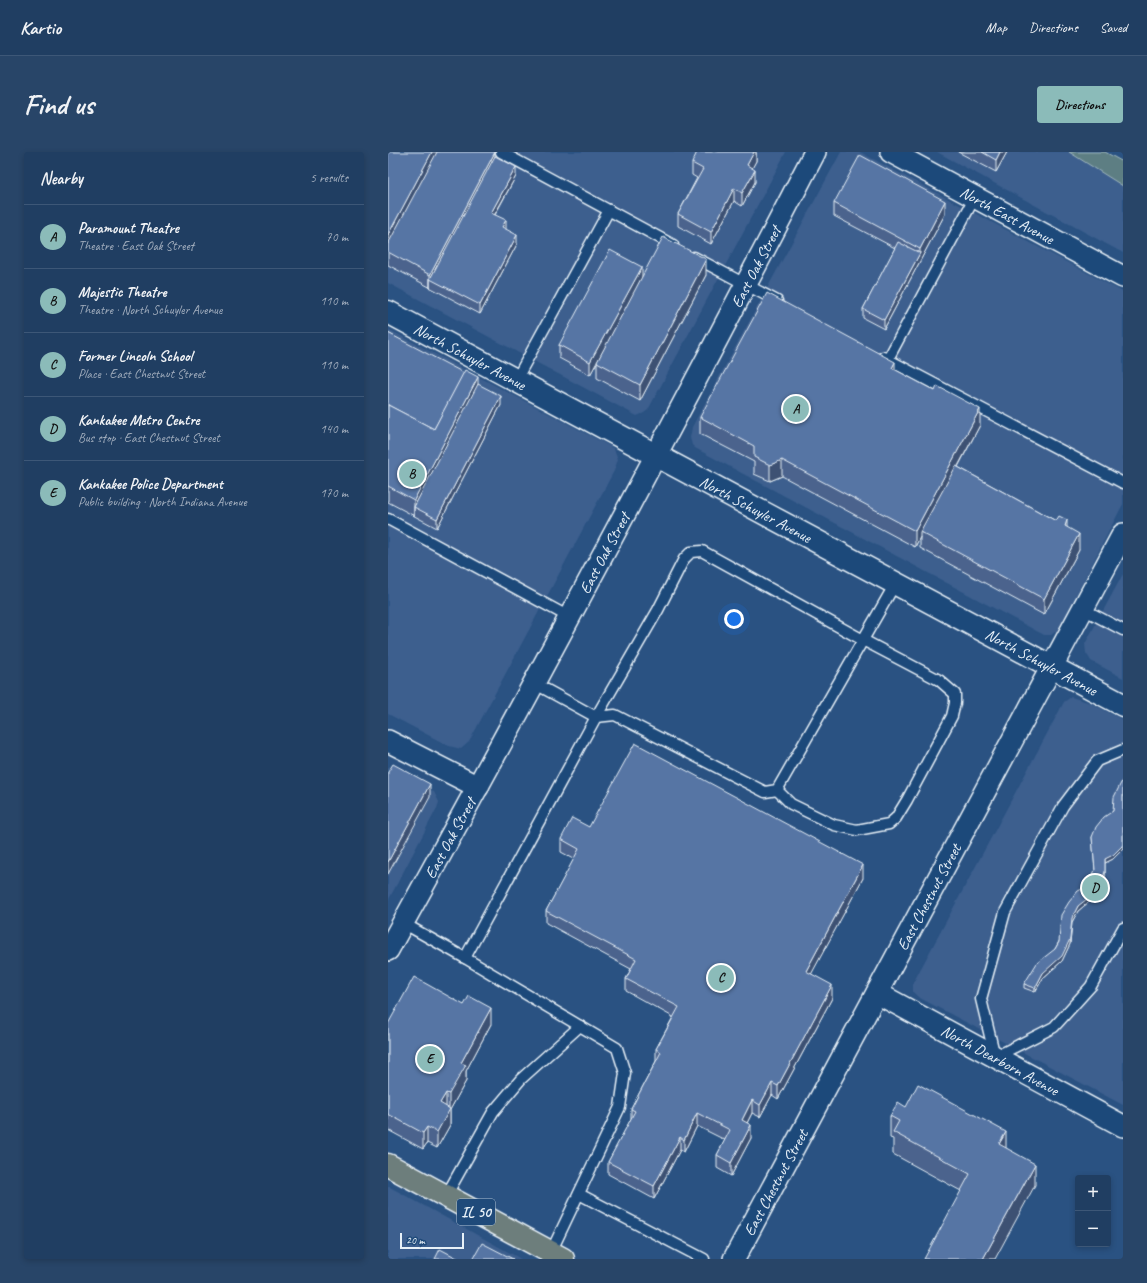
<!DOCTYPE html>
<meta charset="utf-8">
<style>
:root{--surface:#203e62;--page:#284568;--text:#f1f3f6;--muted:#a2aebe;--line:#3d5777;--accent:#8bbbb9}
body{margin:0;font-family:Caveat,sans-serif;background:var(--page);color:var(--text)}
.controls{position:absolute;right:12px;bottom:12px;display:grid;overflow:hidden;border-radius:4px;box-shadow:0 2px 6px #0003}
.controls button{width:36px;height:36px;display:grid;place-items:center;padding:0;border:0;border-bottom:1px solid var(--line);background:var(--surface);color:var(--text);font:20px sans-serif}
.scale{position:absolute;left:12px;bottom:10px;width:64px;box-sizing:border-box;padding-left:4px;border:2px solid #e8f1f8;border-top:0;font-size:11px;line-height:14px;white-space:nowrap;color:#e8f1f8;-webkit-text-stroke:3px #1f4a7a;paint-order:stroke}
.you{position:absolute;left:346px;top:467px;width:14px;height:14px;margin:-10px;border:3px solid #fff;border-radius:50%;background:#1a73e8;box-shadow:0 0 0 6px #1a73e833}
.badge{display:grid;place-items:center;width:26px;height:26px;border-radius:50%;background:var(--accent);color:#111;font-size:13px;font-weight:700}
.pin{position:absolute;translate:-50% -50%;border:2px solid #fff;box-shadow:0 1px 4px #0006}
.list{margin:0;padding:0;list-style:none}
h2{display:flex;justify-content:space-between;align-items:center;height:52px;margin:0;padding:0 16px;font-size:17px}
h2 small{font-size:13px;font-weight:400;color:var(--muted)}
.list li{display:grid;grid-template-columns:26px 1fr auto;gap:12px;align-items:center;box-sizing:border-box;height:64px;padding:0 16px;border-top:1px solid var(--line)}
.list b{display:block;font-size:15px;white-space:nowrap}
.list p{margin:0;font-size:13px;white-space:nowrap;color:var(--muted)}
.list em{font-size:13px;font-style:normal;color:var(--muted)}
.map{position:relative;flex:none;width:735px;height:1107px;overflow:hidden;border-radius:4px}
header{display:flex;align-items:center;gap:24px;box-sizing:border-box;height:56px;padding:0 20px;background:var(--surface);border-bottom:1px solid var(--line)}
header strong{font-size:19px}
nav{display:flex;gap:22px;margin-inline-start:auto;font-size:14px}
.intro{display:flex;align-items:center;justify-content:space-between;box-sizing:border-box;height:96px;padding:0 24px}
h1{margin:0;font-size:28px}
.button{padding:10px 18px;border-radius:4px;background:var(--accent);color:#111;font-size:14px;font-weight:700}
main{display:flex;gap:24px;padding:0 24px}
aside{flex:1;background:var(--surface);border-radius:4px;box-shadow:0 2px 6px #0003}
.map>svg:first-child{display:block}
.built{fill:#3c5f8e}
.green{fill:#5d7e83;stroke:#a2b8be}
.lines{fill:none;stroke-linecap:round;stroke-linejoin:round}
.service-casing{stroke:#e8f1f8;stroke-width:13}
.minor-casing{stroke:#e8f1f8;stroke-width:24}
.tertiary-casing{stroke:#e8f1f8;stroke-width:25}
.primary-casing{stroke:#e8f1f8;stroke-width:25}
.service{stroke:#1f4a7a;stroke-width:10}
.minor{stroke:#1f4a7a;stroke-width:21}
.tertiary{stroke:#1f4a7a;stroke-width:22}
.primary{stroke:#6d7e7c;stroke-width:22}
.wall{fill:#4b648d;stroke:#e8f1f8}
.shaded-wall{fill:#3d5173;stroke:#e8f1f8}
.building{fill:#5774a4;stroke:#e8f1f8}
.labels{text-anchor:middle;stroke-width:3;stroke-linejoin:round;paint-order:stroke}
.shield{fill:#1f4a7a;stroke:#acbfd2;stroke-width:1}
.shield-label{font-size:15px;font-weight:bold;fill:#e8f1f8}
.street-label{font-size:16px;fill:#e8f1f8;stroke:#1f4a7a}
</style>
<header>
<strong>Kartio</strong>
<nav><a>Map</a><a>Directions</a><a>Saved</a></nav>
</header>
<div class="intro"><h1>Find us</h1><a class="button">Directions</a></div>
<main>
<aside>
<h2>Nearby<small>5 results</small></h2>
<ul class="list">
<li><span class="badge">A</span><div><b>Paramount Theatre</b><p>Theatre · East Oak Street</p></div><em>70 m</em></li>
<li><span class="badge">B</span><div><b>Majestic Theatre</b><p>Theatre · North Schuyler Avenue</p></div><em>110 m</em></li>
<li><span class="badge">C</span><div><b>Former Lincoln School</b><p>Place · East Chestnut Street</p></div><em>110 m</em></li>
<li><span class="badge">D</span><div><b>Kankakee Metro Centre</b><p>Bus stop · East Chestnut Street</p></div><em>140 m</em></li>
<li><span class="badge">E</span><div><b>Kankakee Police Department</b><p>Public building · North Indiana Avenue</p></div><em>170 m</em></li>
</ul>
</aside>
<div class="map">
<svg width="735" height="1107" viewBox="0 0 735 1107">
<rect width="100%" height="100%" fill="#2a5282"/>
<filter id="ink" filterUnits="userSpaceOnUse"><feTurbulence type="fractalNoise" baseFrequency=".025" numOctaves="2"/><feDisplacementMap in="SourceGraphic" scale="8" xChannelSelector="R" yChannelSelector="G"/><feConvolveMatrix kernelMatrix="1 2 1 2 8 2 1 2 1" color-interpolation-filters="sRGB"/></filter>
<g filter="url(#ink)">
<g class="built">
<path d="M0 0H398L260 258 256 261 249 264 0 131Z"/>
<path d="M453 0H472L735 140V352L670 478 663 483H656L307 296 304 293 302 286 304 275Z"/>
<path d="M549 0H681L735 34V101Z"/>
<path d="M0 177 222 294 226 297 230 307 226 319 81 590 73 597 61 594 0 562Z"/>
<path d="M735 422V526L703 509 698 501 697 492Z"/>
<path d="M683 545 703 551 735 568V953L530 845 525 840V831L676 550Z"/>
<path d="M0 615 46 640 51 650 49 656 0 749Z"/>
<path d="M0 1034 133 1107H0Z"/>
</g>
<path class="green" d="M681 0H717L735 10V34Z"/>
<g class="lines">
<g class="service-casing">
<g id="service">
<path d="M113 0 285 93"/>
<path d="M306 105 389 149"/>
<path d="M495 205 735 331"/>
<path d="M500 207 587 45"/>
<path d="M128 228 221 58"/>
<path d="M0 367 181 465"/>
<path d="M695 457 735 478"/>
<path d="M146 531 208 565 270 458 296 407 303 400 314 399 475 488 551 528 567 542V551L564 564 519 648 508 666 501 672 469 678 446 673 403 652 389 638"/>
<path d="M735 598 709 609 675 654 617 760 593 847 607 905 666 875 703 834 735 776"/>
<path d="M15 771 77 806"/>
<path d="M191 1042 316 1107"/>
<path d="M58 1044 105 960 133 927 192 874"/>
<path d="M163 1100 232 955 237 921 229 896 77 806 208 565 227 563 377 640 389 638 507 432"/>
</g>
</g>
<g class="minor-casing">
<g id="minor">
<path id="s1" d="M503 0 735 125"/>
<path d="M0 589 90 635"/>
<path id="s2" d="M0 798C146 534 288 268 427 0"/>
<path id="s3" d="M489 841 735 974"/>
<path id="s4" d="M346 1107 735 382"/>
</g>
</g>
<g class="tertiary-casing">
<g id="tertiary">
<path id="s5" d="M0 160 735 553"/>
</g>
</g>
<g class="primary-casing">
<path id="primary" d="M0 1013 175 1107"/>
</g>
<use href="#service" class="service"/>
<use href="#minor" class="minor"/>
<use href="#tertiary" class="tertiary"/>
<use href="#primary" class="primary"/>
</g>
<g class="wall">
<path d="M0 0 107 4 128 24 107 63 129 92 92 162 0 113Z"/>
<path d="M368 0V9L364 16 367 30 354 54 346 49 323 92 290 74V62L309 26 304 23V11Z"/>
<path d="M570 0H619L608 20Z"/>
<path d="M446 51 557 62 496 177 475 166V157L507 96 446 64Z"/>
<path d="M318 123 252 249 209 226V210L202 223 171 206V193L254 126Z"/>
<path d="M0 181 90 232 113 253 49 376 0 350Z"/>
<path d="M507 218 592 273 570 315 679 375 691 398 656 463 532 396V385L527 395 394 324 382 329 366 322V310L312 282V265Z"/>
<path d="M735 627V697L725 707 717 711V725L708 744 690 759 684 770 682 792 674 809 655 826 647 840 636 836V832L667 797 700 734 707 719 704 685 725 659Z"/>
<path d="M201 675 475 726 423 822 444 846 390 947 384 943 372 965 364 961 359 971 363 986 343 1024 329 1016V1003L337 988 309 974 296 1000 292 998 266 1047 220 1022V1010L243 967V957L268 909V897L285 865 238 839V827L243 817 158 771V759L186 707 173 700V687Z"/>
<path d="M76 853 103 872 78 919V929L62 958V973L49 996 39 991 35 997 0 978V872Z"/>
<path d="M518 955 618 996 647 1033 573 1039 505 1002V987L502 986V964Z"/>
</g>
<g class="shaded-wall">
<path d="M44 0H52L0 100V83Z"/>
<path d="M107 0V12L42 127V136V123Z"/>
<path d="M366 0H368V9L359 26V13Z"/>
<path d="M612 0H619L608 20V8Z"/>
<path d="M128 15V24L103 69V61Z"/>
<path d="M367 18V30L354 54V41Z"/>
<path d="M346 36V49L323 92V80Z"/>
<path d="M557 49V62L496 177V168L532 101V97Z"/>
<path d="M118 68V77L114 84V75Z"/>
<path d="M129 83V92L92 162V153Z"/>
<path d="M318 107V123L252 249V233Z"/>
<path d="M254 115V128L202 223V210Z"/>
<path d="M507 210V226L504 216Z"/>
<path d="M90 225V241L26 355V364V348Z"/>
<path d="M113 244V253L49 376V367Z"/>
<path d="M592 257V273L534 381 532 380V385L527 395V379Z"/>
<path d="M394 308V324L382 329V313Z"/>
<path d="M679 368V384L677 374Z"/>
<path d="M691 382V398L656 463V447Z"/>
<path d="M42 632V645L0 722V710Z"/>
<path d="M735 692V697L725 707 717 711V707Z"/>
<path d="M475 713V726L418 832V819Z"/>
<path d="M717 720V725L708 744 690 759 684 770 682 792 674 809 655 826 647 840V836L690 754Z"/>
<path d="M444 833V846L390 947V934Z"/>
<path d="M103 856V872L78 919V929L62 958V973L49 996V980L61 957V942L73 911Z"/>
<path d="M384 931V943L372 965V953Z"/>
<path d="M58 941V957L52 951Z"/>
<path d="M364 948V961L354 981V968Z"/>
<path d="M309 961V974L296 1000V988Z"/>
<path d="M363 973V986L343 1024V1011Z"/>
<path d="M39 975V991L35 997V981Z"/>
<path d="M618 980V1002L611 992Z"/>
<path d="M292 985V998L266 1047V1034Z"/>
<path d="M647 1012V1033L607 1107H595Z"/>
</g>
<g class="building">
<path d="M0 0H44L0 83Z"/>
<path d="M49 0H107L42 123 0 100V92Z"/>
<path d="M309 0H366L359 13 367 18 354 41 346 36 323 80 290 62 315 17 304 11Z"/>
<path d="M594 0H612L608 8Z"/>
<path d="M472 3 557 49 532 97 446 51Z"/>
<path d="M107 4 128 15 103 61 118 68 114 75 129 83 92 153 42 127Z"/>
<path d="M275 85 318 107 252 233 209 210Z"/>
<path d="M510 90 532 101 496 168 475 157Z"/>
<path d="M222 98 254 115 202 210 171 193Z"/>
<path d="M379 141 507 210 504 216 547 239 549 234 592 257 527 379 394 308 382 313 366 305V294L312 265Z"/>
<path d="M0 181 76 221 46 277 0 253Z"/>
<path d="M77 218 90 225 26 348 0 334V253L46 277Z"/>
<path d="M90 232 113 244 49 367 26 355Z"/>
<path d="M568 314 668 369 671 364 679 368 677 374 691 382 656 447 532 380Z"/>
<path d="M247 591 475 713 418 819 444 833 390 934 384 931 372 953 364 948 354 968 363 973 343 1011 329 1003 342 978 309 961 296 988 292 985 266 1034 220 1010 247 959 243 957 273 900 268 897 291 855 238 827 248 807 158 759 191 697 173 687 184 666 201 675Z"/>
<path d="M5 612 42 632 0 710V620Z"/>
<path d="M735 627V692L734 694 725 703 717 707V720L708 740 690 754 684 766 682 787 674 804 655 821 647 836 636 832 649 811 667 797 671 790 673 763 681 750 690 739 700 734 707 718 704 685 708 675 716 665 725 659 726 645Z"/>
<path d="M26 825 76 853 81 844 103 856 73 911 78 913 61 942 58 941 52 951 62 957 49 980 39 975 35 981 0 962V872Z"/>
<path d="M530 932 618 980 611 992 647 1012 595 1107H536L582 1022 505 980 511 969 502 964 510 950 518 955Z"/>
<path d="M94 1091 125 1107H85Z"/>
<path d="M52 1097 71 1107H47Z"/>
</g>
</g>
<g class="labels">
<rect class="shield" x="69" y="1047" width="38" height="26" rx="3"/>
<g class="shield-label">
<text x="88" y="1065">IL 50</text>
</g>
<g class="street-label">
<text dy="6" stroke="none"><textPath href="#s1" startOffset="132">North East Avenue</textPath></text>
<text dy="6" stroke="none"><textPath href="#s2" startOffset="776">East Oak Street</textPath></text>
<text dy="6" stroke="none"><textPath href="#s5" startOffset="93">North Schuyler Avenue</textPath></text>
<text dy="6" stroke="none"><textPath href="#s5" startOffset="417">North Schuyler Avenue</textPath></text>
<text dy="6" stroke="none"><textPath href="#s2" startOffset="452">East Oak Street</textPath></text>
<text dy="6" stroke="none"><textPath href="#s5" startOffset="741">North Schuyler Avenue</textPath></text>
<text dy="6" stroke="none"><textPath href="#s2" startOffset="128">East Oak Street</textPath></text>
<text dy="6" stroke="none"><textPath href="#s4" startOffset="411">East Chestnut Street</textPath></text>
<text dy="6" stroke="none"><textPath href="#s3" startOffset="140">North Dearborn Avenue</textPath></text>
<text dy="6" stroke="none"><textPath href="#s4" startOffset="87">East Chestnut Street</textPath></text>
</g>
</g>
</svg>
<div class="controls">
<button>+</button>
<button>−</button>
</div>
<div class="scale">20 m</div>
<div class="you"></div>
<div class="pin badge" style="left:408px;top:257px">A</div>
<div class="pin badge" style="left:24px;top:322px">B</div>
<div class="pin badge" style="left:333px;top:826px">C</div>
<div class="pin badge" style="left:707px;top:736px">D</div>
<div class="pin badge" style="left:42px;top:907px">E</div>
</div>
</main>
